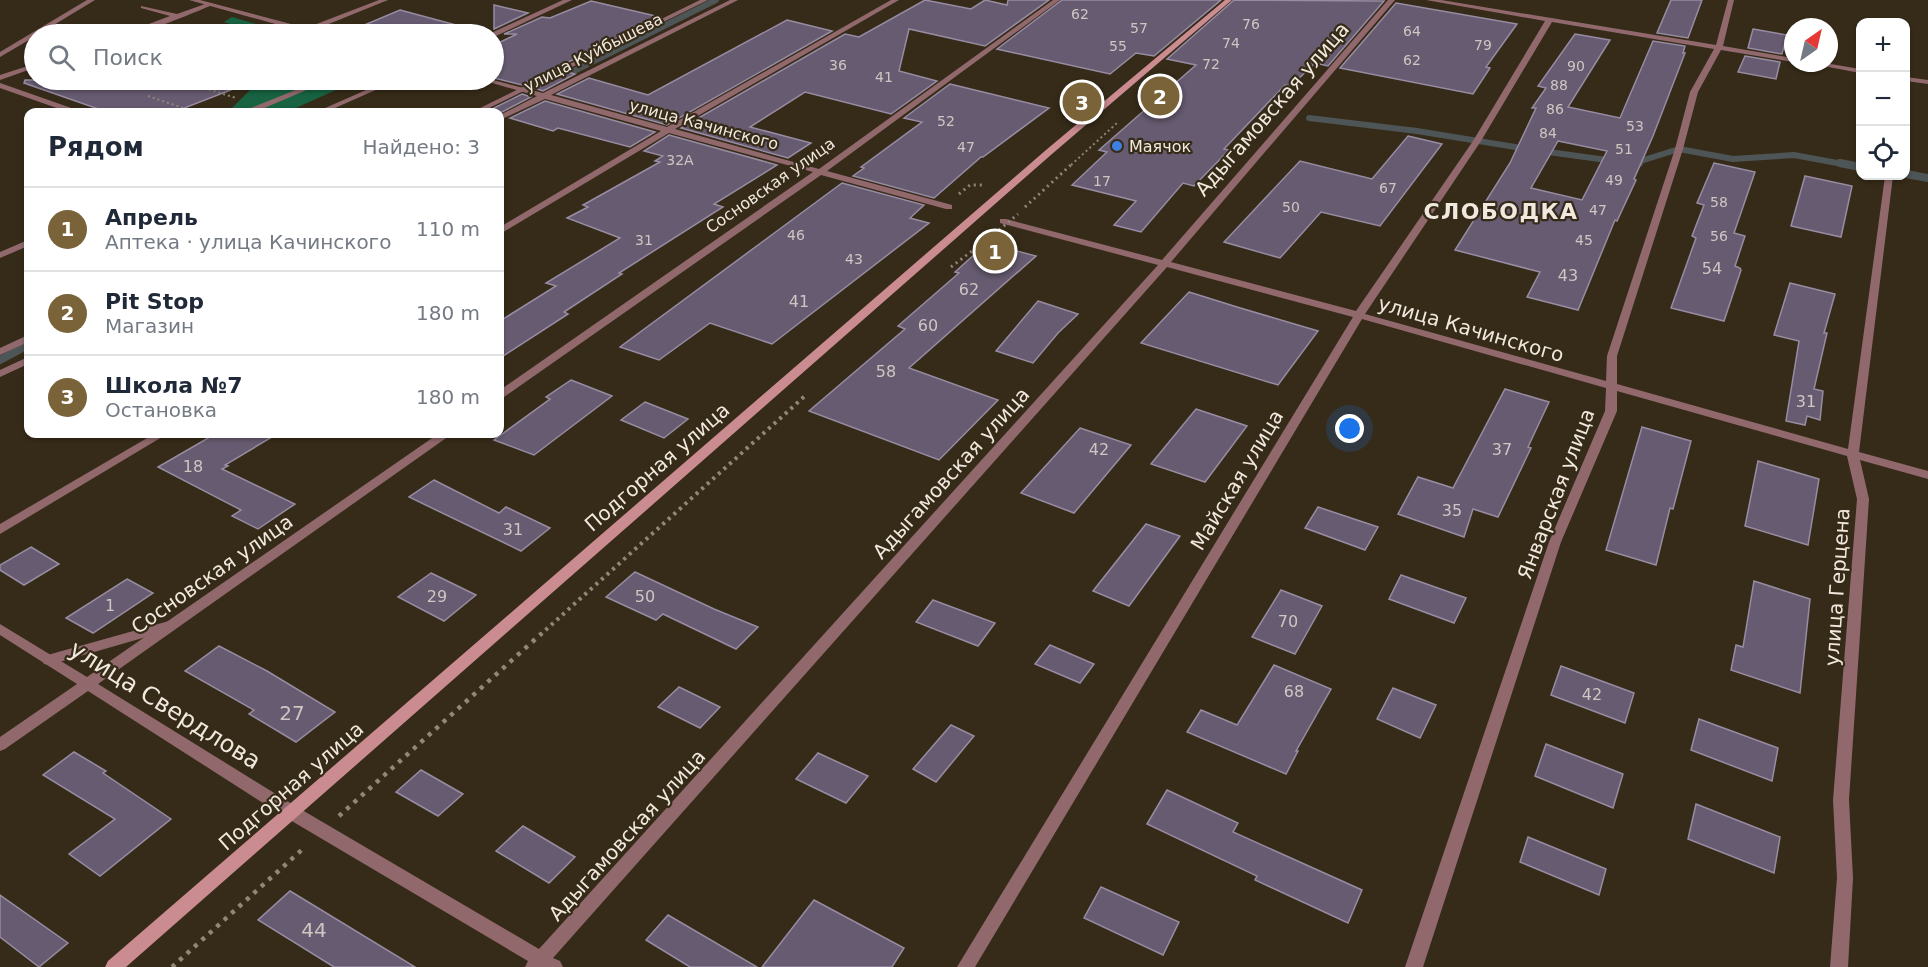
<!DOCTYPE html>
<html lang="ru">
<meta charset="utf-8">
<style>
:root{--surface:#fff;--page:#f6f6f7;--text:#1f2937;--muted:#747a83;--line:#e0e1e3;--accent:#7a6338}
body{margin:0;font-family:"DejaVu Sans",sans-serif;background:var(--page);color:var(--text)}
.controls{position:absolute;right:18px;top:18px;display:grid;overflow:hidden;border-radius:12px;box-shadow:0 2px 4px #0004}
.controls button{width:54px;height:54px;display:grid;place-items:center;padding:0;border:0;border-bottom:2px solid var(--line);background:var(--surface);color:var(--text);font:30px sans-serif}
.compass{position:absolute;left:1784px;top:18px;width:54px;height:54px;border-radius:50%;background:var(--surface);box-shadow:0 2px 4px #0004;rotate:34deg}
.you{position:absolute;left:1350px;top:429px;width:21px;height:21px;margin:-15px;border:4px solid #fff;border-radius:50%;background:#1a73e8;box-shadow:0 0 0 9px #1a73e833}
.badge{display:grid;place-items:center;width:39px;height:39px;border-radius:50%;background:var(--accent);color:#fff;font-size:20px;font-weight:700}
.pin{position:absolute;translate:-50% -50%;border:3px solid #fff;box-shadow:0 2px 6px #0006}
.list{margin:0;padding:0;list-style:none}
h2{display:flex;justify-content:space-between;align-items:center;height:78px;margin:0;padding:0 24px;font-size:26px}
h2 small{font-size:20px;font-weight:400;color:var(--muted)}
.list li{display:grid;grid-template-columns:39px 1fr auto;gap:18px;align-items:center;box-sizing:border-box;height:84px;padding:0 24px;border-top:2px solid var(--line)}
.list b{display:block;font-size:22px;white-space:nowrap}
.list p{margin:0;font-size:20px;white-space:nowrap;color:var(--muted)}
.list em{font-size:20px;font-style:normal;color:var(--muted)}
.icon{flex:none;width:33px;height:33px;fill:none;stroke:currentColor;stroke-width:2;stroke-linecap:round;stroke-linejoin:round}
.map{position:relative;flex:none;width:1928px;height:967px;overflow:hidden}
.search{position:absolute;background:var(--surface);box-shadow:0 2px 4px #0004;left:24px;top:24px;width:480px;height:66px;display:flex;align-items:center;gap:15px;box-sizing:border-box;padding:0 21px;border-radius:33px;color:var(--muted);font-size:22px}
.panel{position:absolute;background:var(--surface);box-shadow:0 2px 4px #0004;left:24px;top:108px;width:480px;height:330px;border-radius:12px}
.map>svg:first-child{display:block}
.forest{fill:#176342}
.lines{fill:none;stroke-linecap:round;stroke-linejoin:round}
.stream-far1{stroke:#4e5556;stroke-width:6}
.stream{stroke:#4e5556;stroke-width:8}
.building{fill:#665b70;stroke:#978ca2;stroke-width:1.5;fill-rule:evenodd}
.path-far3{stroke:#918778;stroke-width:2;stroke-dasharray:2 3;stroke-linecap:butt}
.path-far2{stroke:#918778;stroke-width:3;stroke-dasharray:2 4;stroke-linecap:butt}
.path-far1{stroke:#918778;stroke-width:4;stroke-dasharray:3 4.5;stroke-linecap:butt}
.path{stroke:#918778;stroke-width:4.5;stroke-dasharray:4 6;stroke-linecap:butt}
.lane{fill:#91696d;fill-rule:evenodd}
.street{fill:#91696d;fill-rule:evenodd}
.secondary{fill:#ca8b91;fill-rule:evenodd}
.path-bridge{stroke:#918778;stroke-width:3;stroke-dasharray:2 4;stroke-linecap:butt}
.shop-dot{fill:#3f7fe0;stroke:#362b18;stroke-width:2}
.labels{text-anchor:middle;stroke-width:4.5;stroke-linejoin:round;paint-order:stroke}
.far-number-label{font-size:14px;fill:#cec6c2}
.far-street-label{font-size:16px;fill:#f1e9de;stroke:#362b18}
.far-poi-label{font-size:16px;fill:#f1e9de;stroke:#362b18;text-anchor:start}
.number-label{font-size:16px;fill:#cec6c2}
.street-label{font-size:20px;fill:#f1e9de;stroke:#362b18}
.near-number-label{font-size:20px;fill:#cec6c2}
.far-district-label{font-size:22px;font-weight:bold;letter-spacing:1.5px;fill:#f1e9de;stroke:#362b18}
.near-street-label{font-size:24px;fill:#f1e9de;stroke:#362b18}
</style>
<div class="map">
<svg width="1928" height="967" viewBox="0 0 1928 967">
<rect width="100%" height="100%" fill="#362b18"/>
<g class="forest">
<path d="M232 17 290 34H261L224 22Z"/>
<path d="M260 80H358L287 112H228Z"/>
</g>
<g class="lines">
<g class="stream-far1">
<path d="M560 78 716 0"/>
<path d="M1309 118 1417 131 1528 149"/>
<path d="M1541 151 1614 161"/>
<path d="M1631 164 1679 149 1733 159 1794 155 1848 165"/>
</g>
<g class="stream">
<path d="M1840 163 1860 167"/>
<path d="M1631 164 1639 163"/>
<path d="M1906 174 1928 178"/>
<path d="M0 360 28 345"/>
</g>
</g>
<g class="building">
<path d="M925 0 971 9 985 0 1007 5 1008 0H1049L985 46 909 29 899 71 937 81 891 114 805 92 750 127 811 143 788 158 681 128 845 34 859 37Z"/>
<path d="M1062 0H1221L1154 56 1136 53 1110 74 997 49Z"/>
<path d="M1234 0 1384 1 1328 66 1315 63 1291 86 1285 85 1224 149 1229 150 1194 186 1183 183 1141 232 1114 225 1136 201 1072 185 1107 152 1099 150 1196 65 1167 59Z"/>
<path d="M1671 0H1702L1688 38 1657 33Z"/>
<path d="M591 1 660 17 522 85 494 78V45L517 34H504L542 17 550 18Z"/>
<path d="M1396 3 1517 24 1486 67 1490 68 1473 94 1340 68Z"/>
<path d="M494 5 528 13 494 29Z"/>
<path d="M400 10 460 26 459 34H343Z"/>
<path d="M787 20 832 31 667 125 557 94 589 78 648 95Z"/>
<path d="M1753 29 1787 35 1782 54 1748 48Z"/>
<path d="M1575 34 1610 40 1568 107 1620 118 1653 41 1685 46 1683 53H1685L1653 136 1634 179 1636 180 1617 221 1615 220 1578 310 1527 297 1540 272 1455 250 1510 163 1536 108H1532L1546 88 1538 86ZM1558 141 1607 151 1582 200 1531 188Z"/>
<path d="M1745 56 1780 62 1776 79 1738 72Z"/>
<path d="M567 72 575 74 543 91 534 88Z"/>
<path d="M25 80H254V81L174 112H107L24 83Z"/>
<path d="M950 84 1049 108 983 157H981L934 198 853 176 864 168 861 167 922 122 904 118Z"/>
<path d="M522 94 531 97 500 113 494 112V108Z"/>
<path d="M545 101 655 132 630 147 558 128 553 131 510 118Z"/>
<path d="M669 135 777 165 714 204 723 207 619 273 622 274 564 312 568 314 500 358V321L556 286 546 283 620 238 567 218 588 207 583 205 660 162 655 161 663 156 644 151Z"/>
<path d="M1408 136 1442 144 1380 226 1321 212 1280 258 1224 242 1300 161 1372 179Z"/>
<path d="M1714 163 1755 172 1734 233 1745 236 1735 266 1740 268 1741 270 1724 321 1671 308 1696 238 1692 236 1704 205 1697 203Z"/>
<path d="M1805 176 1852 186 1841 237 1791 226Z"/>
<path d="M842 183 924 205 910 218 929 223 772 344 710 323 659 360 620 347Z"/>
<path d="M987 243 1036 256 909 368 998 400 939 460 809 411 905 329 898 326 959 273 955 272Z"/>
<path d="M1790 283 1835 294 1824 333H1827L1814 389 1823 391 1820 420 1807 416 1805 425 1786 421 1799 341 1774 335Z"/>
<path d="M1189 292 1237 307 1318 331 1278 385 1141 343Z"/>
<path d="M1038 301 1078 314 1058 333 1033 363 996 351Z"/>
<path d="M571 380 612 396 534 455 494 440 550 399 546 397Z"/>
<path d="M1505 389 1549 402 1528 447 1531 448 1498 517 1473 509 1464 537 1398 514 1418 477 1453 488Z"/>
<path d="M645 402 688 419 664 438 621 420Z"/>
<path d="M1196 409 1247 426 1205 482 1151 464Z"/>
<path d="M1642 427 1691 441 1673 509 1670 508 1656 565 1606 550Z"/>
<path d="M1080 428 1131 445 1074 513 1021 493Z"/>
<path d="M215 434H277L225 465 228 466 222 469 295 504 258 529 232 516 241 510 158 467Z"/>
<path d="M1758 461 1819 479 1808 545 1745 526Z"/>
<path d="M434 480 499 513 506 507 550 528 521 551 409 497Z"/>
<path d="M1318 507 1378 527 1365 550 1305 528Z"/>
<path d="M1146 524 1180 536 1129 606 1093 591Z"/>
<path d="M31 547 59 564 24 585 0 570V565Z"/>
<path d="M635 572 714 609 758 627 736 649 663 614 656 620 606 597Z"/>
<path d="M431 573 476 595 444 621 398 597Z"/>
<path d="M1401 575 1466 598 1454 623 1389 599Z"/>
<path d="M127 579 153 593 93 633 66 618Z"/>
<path d="M1754 581 1810 599 1800 693 1731 670 1736 645 1743 647Z"/>
<path d="M1281 590 1322 606 1295 654 1252 637Z"/>
<path d="M933 600 995 623 978 646 916 622Z"/>
<path d="M1050 645 1094 664 1080 683 1035 664Z"/>
<path d="M219 646 267 671 335 712 296 742 249 714 254 710 185 671Z"/>
<path d="M1274 665 1331 689 1296 751H1298L1286 774 1187 732 1201 710 1237 725Z"/>
<path d="M1561 666 1634 693 1625 723 1551 695Z"/>
<path d="M679 687 720 707 700 728 658 707Z"/>
<path d="M1393 688 1436 705 1420 738 1377 719Z"/>
<path d="M1699 719 1778 748 1772 781 1691 750Z"/>
<path d="M951 725 974 736 936 782 913 769Z"/>
<path d="M1546 744 1623 774 1613 808 1535 776Z"/>
<path d="M74 752 106 771 103 773 171 819 100 876 69 854 115 819 43 775Z"/>
<path d="M818 753 868 776 846 803 796 779Z"/>
<path d="M421 770 463 794 438 816 396 792Z"/>
<path d="M1167 790 1238 823 1233 832 1362 890 1348 923 1255 880 1257 876 1147 824Z"/>
<path d="M1696 804 1780 837 1774 873 1688 839Z"/>
<path d="M523 826 575 857 549 883 496 851Z"/>
<path d="M1528 837 1606 869 1599 895 1520 862Z"/>
<path d="M1101 887 1179 922 1163 955 1084 918Z"/>
<path d="M290 891 415 967H334L258 920Z"/>
<path d="M0 895 68 943 39 967 0 937Z"/>
<path d="M814 900 904 948 892 967H762Z"/>
<path d="M668 915 757 967H690L646 940Z"/>
</g>
<g class="lines">
<g class="path-far3">
<path d="M185 82 236 98"/>
<path d="M148 96 195 112"/>
<path d="M1071 165 1117 123"/>
</g>
<g class="path-far2">
<path d="M959 194 970 185H983"/>
<path d="M1025 207 1073 163"/>
<path d="M951 267 993 235"/>
</g>
<path class="path-far1" d="M540 635 806 395"/>
<g class="path">
<path d="M339 816 541 634"/>
<path d="M172 967 305 847"/>
</g>
<g class="lane">
<path d="M700 0H708L481 112H472Z"/>
<path d="M208 3 211 5 210 6C190 14 141 36 122 34L170 16 141 8V6L177 14Z"/>
<path d="M34 64V68L0 80V75Z"/>
<path d="M272 80H281L309 89 255 112H245L246 110 298 89 272 82Z"/>
<path d="M0 83 77 110 78 112H68L0 88Z"/>
<path d="M28 335V342L0 355V348Z"/>
<path d="M169 621 174 623 176 626 174 629 49 665 44 664 42 660 44 656Z"/>
</g>
<g class="street">
<path d="M87 0H95L39 34H34V37L0 57V52Z"/>
<path d="M189 0H200L306 28 379 0H388L314 30 322 32V34L304 32Z"/>
<path d="M563 0H572L496 36 489 34Z"/>
<path d="M730 0H738L551 95 667 127 891 0H899L675 129 819 169 1053 0H1060L827 171 952 205V209H946L821 175 504 397 500 398V390L813 172 669 133 500 234V227L661 131 545 99 500 120V115L537 96 482 80H493L543 93Z"/>
<path d="M1388 0H1395L1171 262 1356 311 1473 141 1545 21 1426 0H1441L1716 45 1728 0H1734L1723 46 1793 58V62L1721 50 1698 92 1683 149 1617 356V384L1848 449 1885 176H1893L1859 452 1928 471V479L1860 460 1869 499 1849 800 1853 878 1848 967H1830L1837 878 1833 800 1857 499 1847 456 1617 391V411L1561 542 1423 967H1405L1549 542 1605 411 1606 388 1362 319 975 967H957L1353 317 1167 267 553 958 560 961 563 967H525L528 961 285 817 88 691 5 749 0 751V737L77 684 0 635V624L87 677 438 434H450L449 436 98 684 297 807 539 949 1158 265 1000 223V219H1006L1162 260ZM1552 22 1714 49 1690 92 1675 149 1607 356 1606 381 1365 314 1481 141Z"/>
<path d="M1808 63H1825L1860 69V73Z"/>
<path d="M1906 77 1928 80V84L1906 81Z"/>
<path d="M389 80H398L326 112H316Z"/>
<path d="M28 240V246L0 258V252Z"/>
<path d="M28 357V364L0 377V370Z"/>
<path d="M154 434H167L0 534V524Z"/>
</g>
<path class="secondary" d="M1225 0H1232L1052 154 126 967H105L108 961 1046 150Z"/>
<path class="path-bridge" d="M999 230 1018 214"/>
</g>
<circle class="shop-dot" cx="1117" cy="146" r="6"/>
<g class="labels">
<g class="far-number-label">
<text x="1080" y="19">62</text>
<text x="1251" y="29">76</text>
<text x="1139" y="33">57</text>
<text x="1412" y="36">64</text>
<text x="1231" y="48">74</text>
<text x="1483" y="50">79</text>
<text x="1118" y="51">55</text>
<text x="1412" y="65">62</text>
<text x="1211" y="69">72</text>
<text x="838" y="70">36</text>
<text x="1576" y="71">90</text>
<text x="884" y="82">41</text>
<text x="1559" y="90">88</text>
<text x="1555" y="114">86</text>
<text x="946" y="126">52</text>
<text x="1635" y="131">53</text>
<text x="1548" y="138">84</text>
<text x="966" y="152">47</text>
<text x="1624" y="154">51</text>
<text x="680" y="165">32А</text>
<text x="1614" y="185">49</text>
<text x="1102" y="186">17</text>
<text x="1388" y="193">67</text>
<text x="1719" y="207">58</text>
<text x="1291" y="212">50</text>
<text x="1598" y="215">47</text>
<text x="796" y="240">46</text>
<text x="1719" y="241">56</text>
<text x="644" y="245">31</text>
<text x="1584" y="245">45</text>
<text x="854" y="264">43</text>
</g>
<g class="far-street-label">
<text transform="translate(593 52) rotate(-27)" y="6">улица Куйбышева</text>
<text transform="translate(704 124) rotate(15)" y="6">улица Качинского</text>
<text transform="translate(770 185) rotate(-35)" y="6">Сосновская улица</text>
</g>
<g class="far-poi-label">
<text x="1129" y="152">Маячок</text>
</g>
<g class="number-label">
<text x="1712" y="274">54</text>
<text x="1568" y="281">43</text>
<text x="969" y="295">62</text>
<text x="799" y="307">41</text>
<text x="928" y="331">60</text>
<text x="886" y="377">58</text>
<text x="1806" y="407">31</text>
<text x="1099" y="455">42</text>
<text x="1502" y="455">37</text>
<text x="193" y="472">18</text>
<text x="1452" y="516">35</text>
<text x="513" y="535">31</text>
<text x="437" y="602">29</text>
<text x="645" y="602">50</text>
<text x="110" y="611">1</text>
<text x="1288" y="627">70</text>
<text x="1294" y="697">68</text>
<text x="1592" y="700">42</text>
</g>
<g class="street-label">
<text transform="translate(1272 109) rotate(-49)" y="7">Адыгамовская улица</text>
<text transform="translate(1471 329) rotate(16)" y="7">улица Качинского</text>
<text transform="translate(657 467) rotate(-41)" y="7">Подгорная улица</text>
<text transform="translate(951 473) rotate(-48)" y="7">Адыгамовская улица</text>
<text transform="translate(1237 480) rotate(-59)" y="7">Майская улица</text>
<text transform="translate(1556 494) rotate(-69)" y="7">Январская улица</text>
<text transform="translate(212 574) rotate(-35)" y="7">Сосновская улица</text>
<text transform="translate(1837 587) rotate(-86)" y="7">улица Герцена</text>
<text transform="translate(291 786) rotate(-41)" y="7">Подгорная улица</text>
<text transform="translate(627 835) rotate(-48)" y="7">Адыгамовская улица</text>
</g>
<g class="near-number-label">
<text x="292" y="720">27</text>
<text x="314" y="937">44</text>
</g>
<g class="far-district-label">
<text x="1501" y="219">СЛОБОДКА</text>
</g>
<g class="near-street-label">
<text transform="translate(165 705) rotate(32)" y="8">улица Свердлова</text>
</g>
</g>
</svg>
<div class="controls">
<button>+</button>
<button>−</button>
<button><svg class="icon" aria-label="locate" viewBox="0 0 24 24"><circle cx="12" cy="12" r="6"/><path d="M12 2v4M12 18v4M2 12h4M18 12h4"/></svg></button>
</div>
<svg class="compass" viewBox="-18 -18 36 36"><path d="M0-13l5 13h-10z" fill="#e53935"/><path d="M0 13l5-13h-10z" fill="#747a83"/></svg>
<div class="you"></div>
<div class="pin badge" style="left:995px;top:251px">1</div>
<div class="pin badge" style="left:1160px;top:96px">2</div>
<div class="pin badge" style="left:1082px;top:102px">3</div>
<div class="search"><svg class="icon" aria-label="search" viewBox="0 0 24 24"><circle cx="10" cy="10" r="6"/><path d="M15 15l6 6"/></svg>Поиск</div>
<section class="panel">
<h2>Рядом<small>Найдено: 3</small></h2>
<ul class="list">
<li><span class="badge">1</span><div><b>Апрель</b><p>Аптека · улица Качинского</p></div><em>110 m</em></li>
<li><span class="badge">2</span><div><b>Pit Stop</b><p>Магазин</p></div><em>180 m</em></li>
<li><span class="badge">3</span><div><b>Школа №7</b><p>Остановка</p></div><em>180 m</em></li>
</ul>
</section>
</div>
